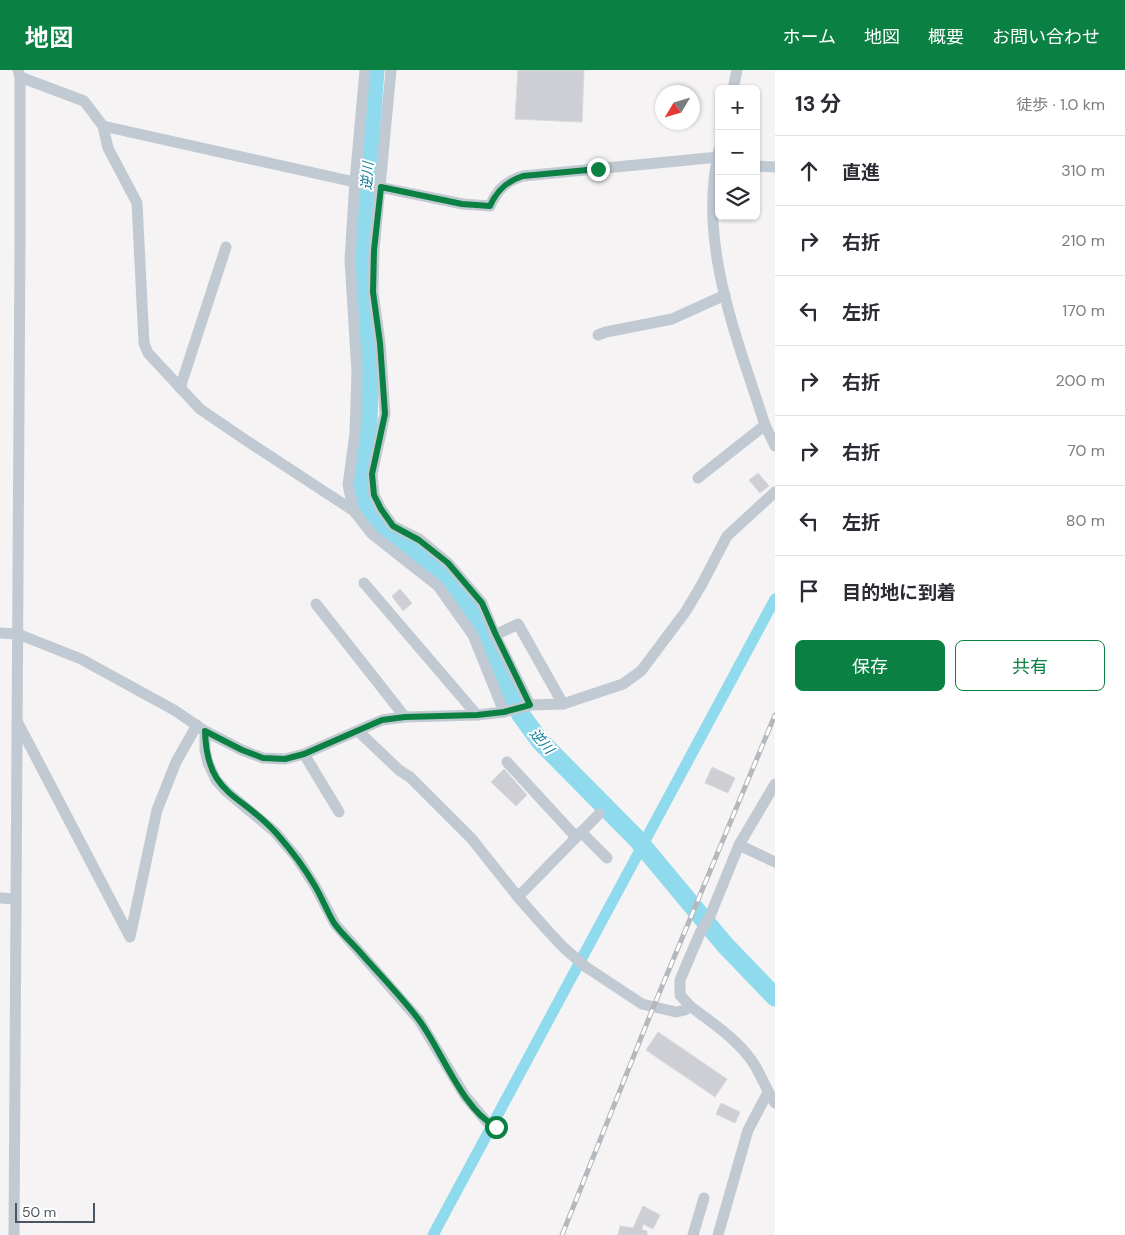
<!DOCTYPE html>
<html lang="ja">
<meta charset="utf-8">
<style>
:root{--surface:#fff;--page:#f2f2f3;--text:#2b2b33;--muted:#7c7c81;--line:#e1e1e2;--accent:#0b8043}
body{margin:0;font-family:"DM Sans","Noto Sans JP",sans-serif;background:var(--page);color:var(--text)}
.controls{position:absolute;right:15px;top:15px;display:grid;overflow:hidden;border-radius:8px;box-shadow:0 1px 4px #0004}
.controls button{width:45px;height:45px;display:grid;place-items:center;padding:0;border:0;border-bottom:1px solid var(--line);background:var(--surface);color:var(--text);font:25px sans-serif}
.compass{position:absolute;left:655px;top:15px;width:45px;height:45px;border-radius:50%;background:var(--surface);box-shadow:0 1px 4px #0004;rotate:232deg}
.scale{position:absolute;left:15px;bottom:12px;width:80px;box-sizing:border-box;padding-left:5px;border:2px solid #4a5661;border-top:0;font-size:14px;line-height:18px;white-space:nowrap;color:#4a5661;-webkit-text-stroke:4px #fff;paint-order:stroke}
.stop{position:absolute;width:15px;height:15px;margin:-11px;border:4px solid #0b8043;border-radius:50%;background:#fff}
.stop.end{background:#0b8043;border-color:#fff;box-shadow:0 1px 5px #0008}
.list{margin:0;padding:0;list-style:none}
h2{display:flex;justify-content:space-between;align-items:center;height:65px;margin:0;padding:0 20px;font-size:21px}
h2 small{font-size:16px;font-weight:400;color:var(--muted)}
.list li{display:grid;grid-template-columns:32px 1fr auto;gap:15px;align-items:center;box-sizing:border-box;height:70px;padding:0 20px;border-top:1px solid var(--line)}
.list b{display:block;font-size:19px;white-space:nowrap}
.list em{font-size:16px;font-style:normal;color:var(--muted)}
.actions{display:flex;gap:10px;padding:15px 20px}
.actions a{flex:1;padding:11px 0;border:1px solid var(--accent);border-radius:8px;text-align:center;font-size:18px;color:var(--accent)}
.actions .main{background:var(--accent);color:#fff}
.icon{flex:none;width:28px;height:28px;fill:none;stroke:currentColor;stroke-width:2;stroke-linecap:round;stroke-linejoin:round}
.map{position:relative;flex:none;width:775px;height:1165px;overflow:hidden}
header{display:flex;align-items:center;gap:30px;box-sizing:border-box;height:70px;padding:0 25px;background:var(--accent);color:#fff}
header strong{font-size:24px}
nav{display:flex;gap:28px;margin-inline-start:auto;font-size:18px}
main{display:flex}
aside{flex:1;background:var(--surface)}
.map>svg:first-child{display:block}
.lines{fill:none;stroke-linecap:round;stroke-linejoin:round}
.canal{stroke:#90daee;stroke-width:11}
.river{stroke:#90daee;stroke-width:19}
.building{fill:#cdcfd5;stroke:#d7d9de}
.minor{stroke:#c1cad2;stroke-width:11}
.rail-casing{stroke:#b5b8bd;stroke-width:5}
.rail{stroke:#fff;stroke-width:3;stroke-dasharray:9;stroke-linecap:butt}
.route{stroke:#0b8043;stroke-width:6}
.labels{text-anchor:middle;stroke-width:4;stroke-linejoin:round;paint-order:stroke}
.water-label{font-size:14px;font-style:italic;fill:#0c7c9b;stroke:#fff}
</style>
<header>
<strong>地図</strong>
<nav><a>ホーム</a><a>地図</a><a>概要</a><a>お問い合わせ</a></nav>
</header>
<main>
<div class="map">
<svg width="775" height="1165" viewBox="0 0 775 1165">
<rect width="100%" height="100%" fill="#f5f3f3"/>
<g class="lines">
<path class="canal" d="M433 1165 775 529"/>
<path class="river" d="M375 0 362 179 369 308 368 359 360 408 363 425 368 440 384 458 440 502 472 542 521 645 540 671 636 768 725 875 775 927"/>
</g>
<g class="building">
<path d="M518 0H584L582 52 515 49Z"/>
<path d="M758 403 769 416 760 423 749 410Z"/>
<path d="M400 519 412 533 403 541 392 526Z"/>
<path d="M712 697 735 708 728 723 705 713Z"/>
<path d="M504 699 527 725 516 736 491 712Z"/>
<path d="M658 962 727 1009 715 1027 646 980Z"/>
<path d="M721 1033 740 1042 735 1053 716 1044Z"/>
<path d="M643 1136 660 1145 653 1159 643 1154 642 1160 647 1161V1165H618L620 1156 633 1158Z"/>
</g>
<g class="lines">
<g class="minor">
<path d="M365 0 355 111 350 190 357 303 355 363 348 415 354 441 372 464 438 516 473 565 504 642"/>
<path d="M391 0 374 180 373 222 380 273 385 344 372 404 374 425 381 439 393 456 419 469 448 493 482 533 495 565 530 635"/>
<path d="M20 7 84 31 103 56 359 113 463 134 490 136C497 120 506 111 523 106L719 87"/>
<path d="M733 19 737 0"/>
<path d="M103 56 108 78 137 133 144 273 148 283 200 339 244 369 354 441"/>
<path d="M719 80C697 174 737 267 765 355L775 376"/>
<path d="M756 96 775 97"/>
<path d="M598 265 606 262 672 249 725 225"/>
<path d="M180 318 226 177"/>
<path d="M698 408 765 355"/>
<path d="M364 513 477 645"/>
<path d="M316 534 405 647"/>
<path d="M0 563 18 564 81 589 174 640 205 661 242 680 263 688 285 689 304 684 382 650 405 647 477 645 504 642 530 635 563 634 623 614 641 601 686 541 702 514 727 466 775 422"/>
<path d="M495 565 518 554 563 634"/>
<path d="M18 653 130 867 157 740 176 692 197 655"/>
<path d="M205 661V680L208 693 216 710 226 721 275 762 297 788 315 816 335 854 419 950 465 1026 487 1052 499 1059"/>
<path d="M358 661 399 700 410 707 471 768 518 827 548 861 564 878 586 897 642 934 676 942 685 940 690 936"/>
<path d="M304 684 339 742"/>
<path d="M507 692 576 767"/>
<path d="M775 714 739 775 710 846 700 863 680 910V925L690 936C712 953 739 970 754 994 762 1007 767 1021 775 1033"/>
<path d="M581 762 607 788"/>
<path d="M739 775 775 792"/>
<path d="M518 827 599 744"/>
<path d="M0 828 16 829"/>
<path d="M14 1165 20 173V7L18 0"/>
<path d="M693 1165 704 1128"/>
<path d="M718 1165 748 1060 768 1022"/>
</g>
<g class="rail-casing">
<path id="rail" d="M562 1165 653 938 775 645"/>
</g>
<use href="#rail" class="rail"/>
</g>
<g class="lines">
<path class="route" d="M496 1057C462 1039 442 981 419 950 401 926 379 904 359 881 351 872 341 863 334 853 327 841 322 828 315 816 304 797 291 780 277 764 240 722 207 727 205 661L242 680 263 688 285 689 304 684 382 650 405 647 477 645 504 642 530 635 496 565 482 533 448 493 419 470 393 456 381 439 374 425 372 404 385 344 380 273 373 222 374 180 381 117 462 134 490 136C497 120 507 111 523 106L598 99"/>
</g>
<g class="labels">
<g class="water-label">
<text transform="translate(367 106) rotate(-86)" y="5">逆川</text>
<text transform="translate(542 671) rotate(49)" y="5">逆川</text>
</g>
</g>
</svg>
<div class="controls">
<button>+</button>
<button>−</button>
<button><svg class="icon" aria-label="layers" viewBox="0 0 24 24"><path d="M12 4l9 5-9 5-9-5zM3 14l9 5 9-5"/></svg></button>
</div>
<svg class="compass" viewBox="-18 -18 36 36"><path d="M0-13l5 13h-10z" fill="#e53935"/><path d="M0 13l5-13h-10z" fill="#7c7c81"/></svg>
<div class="scale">50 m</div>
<div class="stop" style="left:496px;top:1057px"></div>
<div class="stop end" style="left:598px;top:99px"></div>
</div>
<aside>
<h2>13 分<small>徒歩 · 1.0 km</small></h2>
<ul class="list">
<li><svg class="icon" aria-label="ahead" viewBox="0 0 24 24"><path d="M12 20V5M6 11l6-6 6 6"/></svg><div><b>直進</b></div><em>310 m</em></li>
<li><svg class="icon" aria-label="right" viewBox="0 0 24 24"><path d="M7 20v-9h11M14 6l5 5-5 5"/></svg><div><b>右折</b></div><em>210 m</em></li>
<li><svg class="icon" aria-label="left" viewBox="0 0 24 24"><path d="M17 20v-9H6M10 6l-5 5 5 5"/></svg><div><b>左折</b></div><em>170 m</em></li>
<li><svg class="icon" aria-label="right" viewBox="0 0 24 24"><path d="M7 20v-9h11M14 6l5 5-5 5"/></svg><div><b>右折</b></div><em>200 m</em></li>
<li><svg class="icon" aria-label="right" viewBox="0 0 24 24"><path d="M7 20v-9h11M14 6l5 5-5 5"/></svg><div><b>右折</b></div><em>70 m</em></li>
<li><svg class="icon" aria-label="left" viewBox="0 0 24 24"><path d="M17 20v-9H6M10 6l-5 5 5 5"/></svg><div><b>左折</b></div><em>80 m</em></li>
<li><svg class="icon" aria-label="arrive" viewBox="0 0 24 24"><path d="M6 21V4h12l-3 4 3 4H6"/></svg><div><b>目的地に到着</b></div></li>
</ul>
<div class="actions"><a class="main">保存</a><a>共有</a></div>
</aside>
</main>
